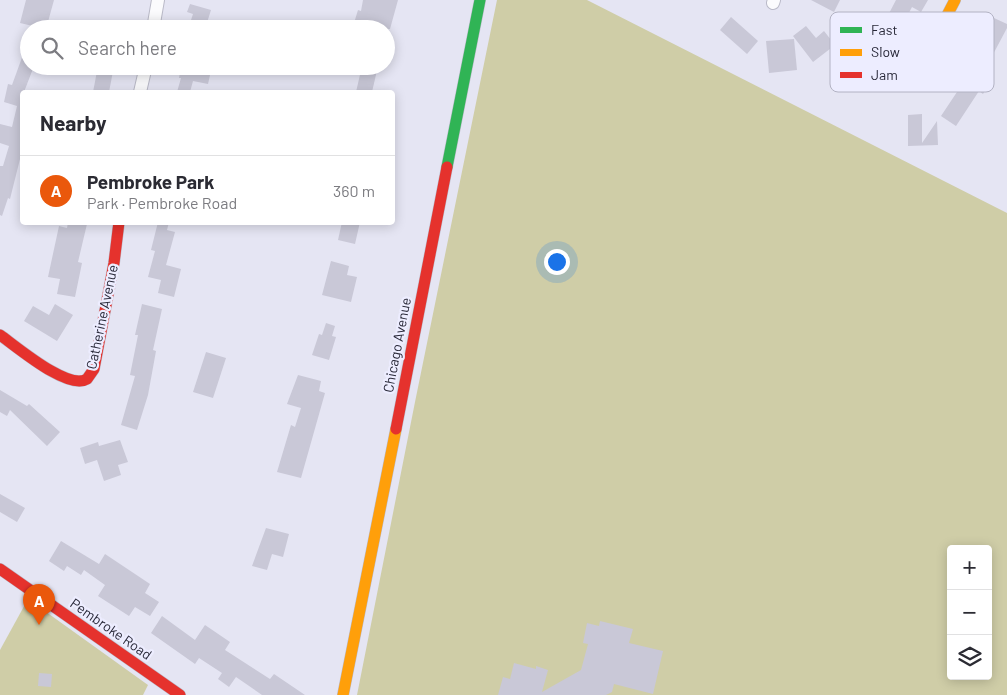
<!DOCTYPE html>
<meta charset="utf-8">
<style>
:root{--surface:#fff;--page:#f2f2f3;--text:#2b2b33;--muted:#7c7c81;--line:#e1e1e2;--accent:#ea580c}
body{margin:0;font-family:Barlow,sans-serif;background:var(--page);color:var(--text)}
.controls{position:absolute;right:15px;bottom:15px;display:grid;overflow:hidden;border-radius:5px;box-shadow:0 2px 12px #0003}
.controls button{width:45px;height:45px;display:grid;place-items:center;padding:0;border:0;border-bottom:1px solid var(--line);background:var(--surface);color:var(--text);font:25px sans-serif}
.you{position:absolute;left:556px;top:261px;width:18px;height:18px;margin:-12px;border:4px solid #fff;border-radius:50%;background:#1a73e8;box-shadow:0 0 0 8px #1a73e833}
.badge{display:grid;place-items:center;width:32px;height:32px;border-radius:50%;background:var(--accent);color:#fff;font-size:16px;font-weight:700}
.pin{position:absolute;translate:-50% -41px;filter:drop-shadow(0 1px 2px #0008)}
.pin::after{content:'';position:absolute;top:26px;width:18px;height:15px;background:inherit;clip-path:polygon(0 0,100% 0,50% 100%)}
.list{margin:0;padding:0;list-style:none}
h2{display:flex;justify-content:space-between;align-items:center;height:65px;margin:0;padding:0 20px;font-size:21px}
h2 small{font-size:16px;font-weight:400;color:var(--muted)}
.list li{display:grid;grid-template-columns:32px 1fr auto;gap:15px;align-items:center;box-sizing:border-box;height:70px;padding:0 20px;border-top:1px solid var(--line)}
.list b{display:block;font-size:19px;white-space:nowrap}
.list p{margin:0;font-size:16px;white-space:nowrap;color:var(--muted)}
.list em{font-size:16px;font-style:normal;color:var(--muted)}
.icon{flex:none;width:28px;height:28px;fill:none;stroke:currentColor;stroke-width:2;stroke-linecap:round;stroke-linejoin:round}
.map{position:relative;flex:none;width:1007px;height:695px;overflow:hidden}
.search{position:absolute;background:var(--surface);box-shadow:0 2px 12px #0003;left:20px;top:20px;width:375px;height:55px;display:flex;align-items:center;gap:12px;box-sizing:border-box;padding:0 18px;border-radius:28px;color:var(--muted);font-size:19px}
.panel{position:absolute;background:var(--surface);box-shadow:0 2px 12px #0003;left:20px;top:90px;width:375px;height:135px;border-radius:5px}
.map>svg:first-child{display:block}
.green{fill:#cfcda7;fill-rule:evenodd}
.building{fill:#c9c8d7}
.lines{fill:none;stroke-linecap:round;stroke-linejoin:round}
.street-casing{stroke:#babac8;stroke-width:14}
.fast-casing{stroke:#babac8;stroke-width:12}
.slow-casing{stroke:#babac8;stroke-width:12}
.jam-casing{stroke:#babac8;stroke-width:12}
.street{stroke:#fbfbfd;stroke-width:12}
.fast{stroke:#30b455;stroke-width:11}
.slow{stroke:#ff9f0a;stroke-width:11}
.jam{stroke:#e5322d;stroke-width:11}
.labels{text-anchor:middle;stroke-width:4.5;stroke-linejoin:round;paint-order:stroke}
.street-label{font-size:14px;fill:#282838;stroke:#ededff}
.key{fill:#ededff;stroke:#b2b2c3;stroke-width:1}
.key-label{font-size:14px;fill:#282838}
</style>
<div class="map">
<svg width="1007" height="695" viewBox="0 0 1007 695">
<rect width="100%" height="100%" fill="#e5e5f3"/>
<g class="green">
<path d="M497 0H587L1007 213V695H357L415 402ZM951 549H988V676H951Z"/>
<path d="M28 599 148 685 143 695H0V650Z"/>
</g>
<g class="building">
<path d="M26 0H54L46 29H33V26L20 23Z"/>
<path d="M363 0H398L390 29H376L354 23 358 10 361 11Z"/>
<path d="M811 0H840L834 12Z"/>
<path d="M896 0H928L921 12 912 7 892 45 881 40 875 78 858 75 863 45 872 46Z"/>
<path d="M190 4 211 10 205 29H188L193 14 187 12Z"/>
<path d="M731 17 758 41 747 54 720 30Z"/>
<path d="M994 18 1007 24V28L981 77 990 82 983 94 979 91 956 126 941 116 963 83 959 80 969 62 965 59 976 40 968 36 974 24 988 31Z"/>
<path d="M806 26 816 38 824 31 835 45 813 62 793 36Z"/>
<path d="M794 39 797 70 769 73 766 41Z"/>
<path d="M28 41 29 66H34L24 92H22V159H20L10 199 8 198 2 216 0 215V166H3L9 146 0 143V124L12 127 17 106 4 102 8 84 12 85Z"/>
<path d="M98 66H114L109 92H93Z"/>
<path d="M181 66H212L208 84 193 81 190 92H177L181 78H179Z"/>
<path d="M362 66H378L372 92H356Z"/>
<path d="M922 114V143L937 121 938 145 908 146V115Z"/>
<path d="M68 222 87 224 78 262 82 263 75 297 57 294 60 279 48 277 59 226 67 228Z"/>
<path d="M158 222H169L167 230 175 232 166 265 181 269 174 297 158 293 161 280 148 277 155 251 151 250Z"/>
<path d="M342 222H360L355 244 338 240Z"/>
<path d="M331 261 349 266 347 275 357 277 351 302 322 295Z"/>
<path d="M55 304 73 315 57 341 24 321 33 306 49 315Z"/>
<path d="M142 304 162 309 153 350 156 351 148 395 137 430 121 425 135 376 130 375 138 335H135Z"/>
<path d="M326 323 335 326 332 336 336 337 329 360 312 355 319 334 322 335Z"/>
<path d="M206 352 226 358 213 398 193 392Z"/>
<path d="M298 375 321 381 319 391 325 393 301 478 277 472 291 425 295 427 301 408 287 404Z"/>
<path d="M0 390 27 406 29 404 60 432 47 446 10 410 7 416 0 412Z"/>
<path d="M120 440 128 462 118 465 121 475 104 481 97 460 85 464 80 448 98 442 99 446Z"/>
<path d="M0 494 25 508 17 522 0 512Z"/>
<path d="M266 528 289 534 283 557 272 554 267 570 252 566Z"/>
<path d="M61 541 99 564 105 554 150 584 145 593 159 602 150 616 135 607 129 616 98 596 105 585 84 570 81 575 67 566 64 571 49 561Z"/>
<path d="M162 616 195 640 205 625 230 642 225 650 270 679 274 674 305 695H262L236 677 229 687 218 679 222 673 199 658 195 664 151 633Z"/>
<path d="M600 621 633 629 629 643 663 651 653 694 614 684 612 692 606 695H498L503 677 510 679 514 663 536 669V666L548 670 542 692 581 670 588 644 583 643 587 623 599 626Z"/>
<path d="M39 673 52 674 51 687 38 686Z"/>
</g>
<g class="lines">
<g class="street-casing">
<g id="street">
<path d="M773 3 774 0"/>
<path d="M153 29 158 0"/>
<path d="M140 92 146 66"/>
</g>
</g>
<g class="fast-casing">
<path id="fast" d="M447 167 480 0"/>
</g>
<g class="slow-casing">
<g id="slow">
<path d="M916 75 955 0"/>
<path d="M343 695 396 429"/>
</g>
</g>
<g class="jam-casing">
<g id="jam">
<path d="M0 335C16 346 68 391 87 379L94 369 114 263 119 222"/>
<path d="M396 429 447 167"/>
<path d="M0 569 180 695"/>
</g>
</g>
<use href="#street" class="street"/>
<use href="#fast" class="fast"/>
<use href="#slow" class="slow"/>
<use href="#jam" class="jam"/>
</g>
<g class="labels">
<g class="street-label">
<text transform="translate(102 317) rotate(-78)" y="5">Catherine Avenue</text>
<text transform="translate(397 345) rotate(-79)" y="5">Chicago Avenue</text>
<text transform="translate(111 629) rotate(35)" y="5">Pembroke Road</text>
</g>
</g>
<rect x="830" y="12" width="164" height="80" rx="8" class="key"/>
<rect x="840" y="27" width="22" height="6" fill="#30b455"/>
<rect x="840" y="49" width="22" height="7" fill="#ff9f0a"/>
<rect x="840" y="72" width="22" height="6" fill="#e5322d"/>
<g class="key-label">
<text x="871" y="35">Fast</text>
<text x="871" y="57">Slow</text>
<text x="871" y="80">Jam</text>
</g>
</svg>
<div class="controls">
<button>+</button>
<button>−</button>
<button><svg class="icon" aria-label="layers" viewBox="0 0 24 24"><path d="M12 4l9 5-9 5-9-5zM3 14l9 5 9-5"/></svg></button>
</div>
<div class="you"></div>
<div class="pin badge" style="left:39px;top:625px">A</div>
<div class="search"><svg class="icon" aria-label="search" viewBox="0 0 24 24"><circle cx="10" cy="10" r="6"/><path d="M15 15l6 6"/></svg>Search here</div>
<section class="panel">
<h2>Nearby<small></small></h2>
<ul class="list">
<li><span class="badge">A</span><div><b>Pembroke Park</b><p>Park · Pembroke Road</p></div><em>360 m</em></li>
</ul>
</section>
</div>
